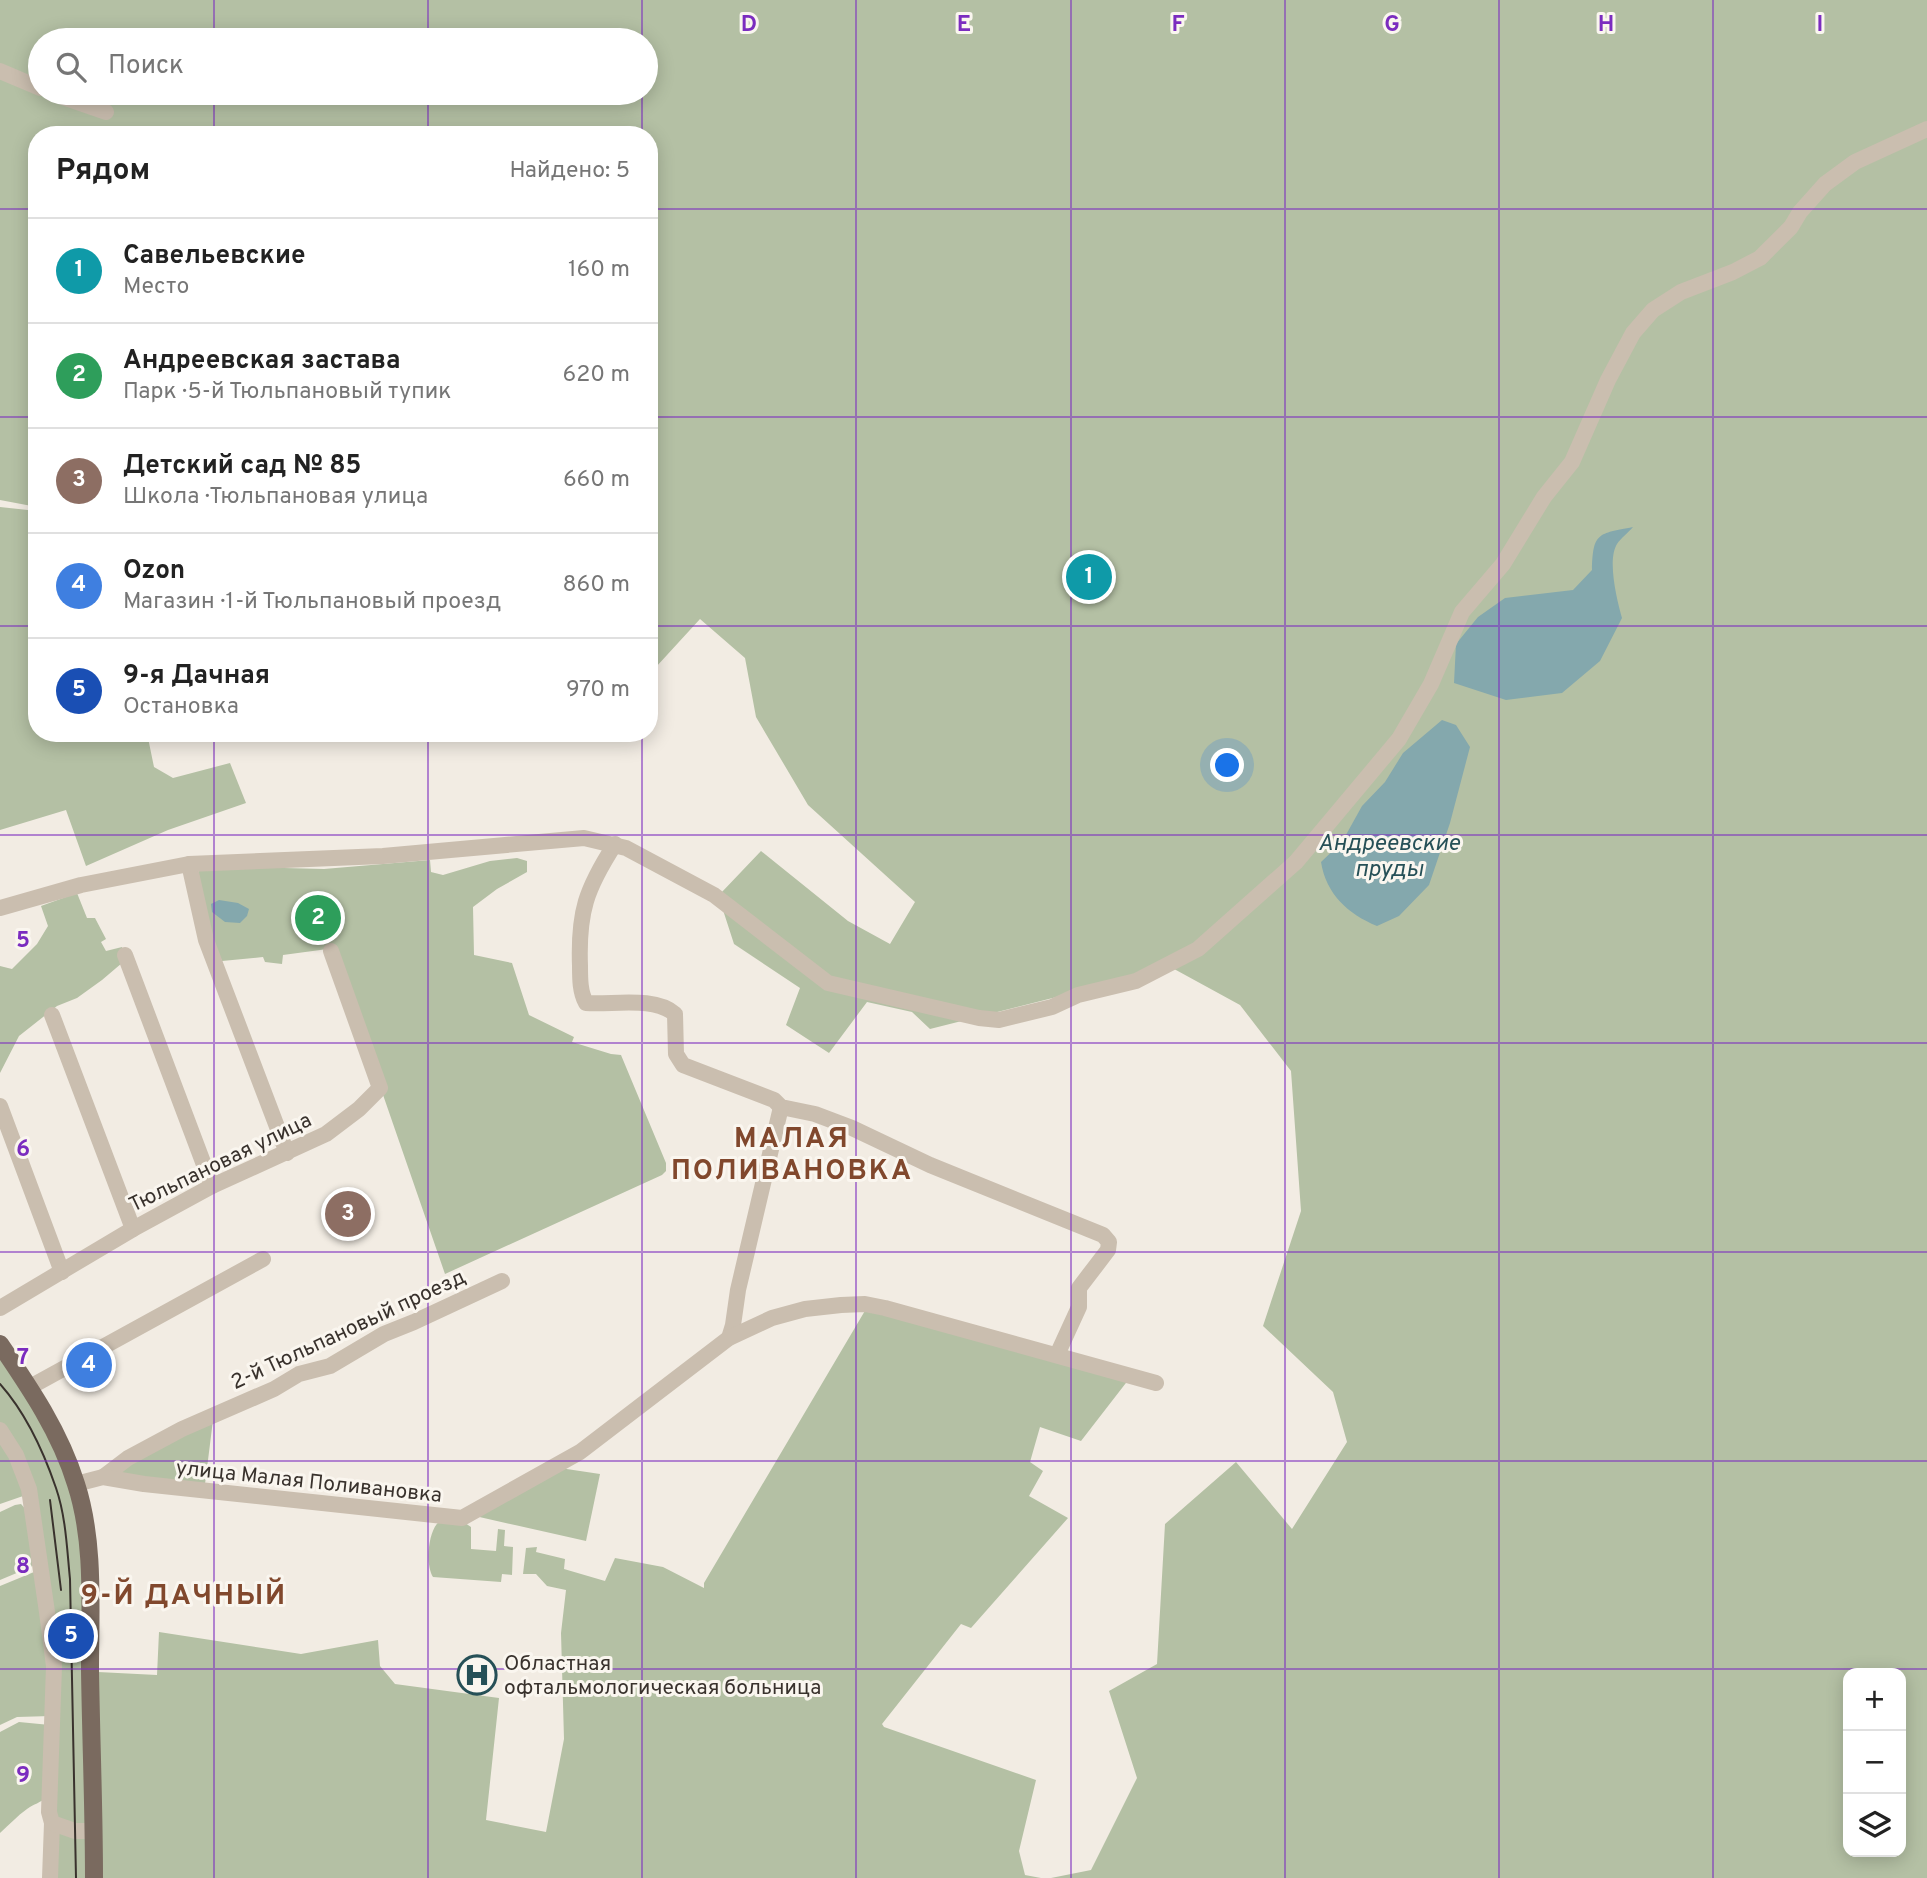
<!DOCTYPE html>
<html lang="ru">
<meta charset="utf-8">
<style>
:root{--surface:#fff;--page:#f2f2f2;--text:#222;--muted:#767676;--line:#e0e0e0;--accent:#265057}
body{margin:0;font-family:Overpass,sans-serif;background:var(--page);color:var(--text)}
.controls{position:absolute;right:21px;bottom:21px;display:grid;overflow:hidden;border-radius:14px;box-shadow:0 4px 18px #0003}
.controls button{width:63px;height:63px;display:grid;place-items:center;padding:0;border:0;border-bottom:2px solid var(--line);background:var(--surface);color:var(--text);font:35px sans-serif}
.you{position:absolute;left:1228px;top:766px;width:24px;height:24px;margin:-18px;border:5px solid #fff;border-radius:50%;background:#1a73e8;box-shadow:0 0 0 10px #1a73e833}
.badge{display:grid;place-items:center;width:46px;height:46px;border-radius:50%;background:var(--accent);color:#fff;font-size:23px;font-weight:700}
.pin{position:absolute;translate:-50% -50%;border:4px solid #fff;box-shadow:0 2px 7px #0006}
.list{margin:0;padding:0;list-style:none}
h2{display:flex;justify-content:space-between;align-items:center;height:91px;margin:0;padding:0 28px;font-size:30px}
h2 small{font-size:23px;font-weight:400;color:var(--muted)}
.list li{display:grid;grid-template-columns:46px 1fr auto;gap:21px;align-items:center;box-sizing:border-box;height:105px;padding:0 28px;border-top:2px solid var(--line)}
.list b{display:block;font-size:26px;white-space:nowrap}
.list p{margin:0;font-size:23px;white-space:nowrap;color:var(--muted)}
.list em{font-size:23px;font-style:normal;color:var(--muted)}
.icon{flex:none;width:38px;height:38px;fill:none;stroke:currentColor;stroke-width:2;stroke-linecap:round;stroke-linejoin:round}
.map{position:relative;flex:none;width:1927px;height:1878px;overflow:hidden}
.search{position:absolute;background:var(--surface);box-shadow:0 4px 18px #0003;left:28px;top:28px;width:630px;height:77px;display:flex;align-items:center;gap:18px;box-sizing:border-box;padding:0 24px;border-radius:38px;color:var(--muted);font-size:26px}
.panel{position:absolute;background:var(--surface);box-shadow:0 4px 18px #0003;left:28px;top:126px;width:630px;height:616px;border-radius:28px}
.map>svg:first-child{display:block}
.green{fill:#b4c0a4;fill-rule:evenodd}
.water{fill:#84a8ad}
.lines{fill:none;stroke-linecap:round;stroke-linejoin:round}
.minor{stroke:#cabeaf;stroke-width:16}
.major{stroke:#7a6a5f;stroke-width:18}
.tram{stroke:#39322d;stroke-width:2}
.grid{fill:none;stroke:#7b2cbf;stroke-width:2;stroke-opacity:0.55}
.labels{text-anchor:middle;stroke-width:6;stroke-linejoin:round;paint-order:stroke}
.street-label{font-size:21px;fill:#39322d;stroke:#faf6ef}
.poi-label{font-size:21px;fill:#39322d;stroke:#faf6ef;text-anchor:start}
.water-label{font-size:23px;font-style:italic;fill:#265057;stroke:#faf6ef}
.district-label{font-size:28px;font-weight:bold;letter-spacing:2px;fill:#81482d;stroke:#faf6ef}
.grid-label{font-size:23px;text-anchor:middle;font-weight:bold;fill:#7b2cbf;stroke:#faf6ef;stroke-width:6;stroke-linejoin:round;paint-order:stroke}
</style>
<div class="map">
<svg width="1927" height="1878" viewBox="0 0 1927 1878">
<rect width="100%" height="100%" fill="#f2ece3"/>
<g class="green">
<path d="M0 0H1927V1878H1051L1091 1870 1137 1778 1109 1691 1157 1664 1165 1524 1236 1462 1292 1529 1347 1442 1333 1392 1263 1326 1301 1211 1291 1071 1240 1005 1165 964 1132 978 930 1029 912 1012 867 1002 829 1053 786 1025 800 988 734 944 723 910 721 893 761 851 848 921 890 944 915 902 808 805 756 717 745 658 700 619 656 667 649 668V135H37V507L0 500ZM40 40H646V93H40ZM1848 1673H1901V1852H1848Z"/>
<path d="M0 507 37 511V733H147L154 767 173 778 230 763 246 803 168 830 86 866 66 810 0 830Z"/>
<path d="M517 858 527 861V872L497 889 473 907 474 955 512 963 529 1015 574 1037 572 1042 611 1054 621 1055 666 1163V1171L662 1175 445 1274 345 985 335 948 283 955 282 964 265 962 263 957 222 961 209 934 197 875 199 871 240 867 324 869 430 860 431 872 443 875 490 861Z"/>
<path d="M77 893 87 918H95L106 939 101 942 106 951 122 947V963L102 980 77 998 57 1006 19 1036 0 1073V966L12 969 37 944 48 926 41 906Z"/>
<path d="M866 1309 1129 1379 1081 1441 1040 1427 1030 1462 1043 1471 1029 1496 1068 1518 971 1628 961 1624 882 1724 884 1727 1036 1780 1019 1851 1025 1875 1041 1878H99L98 1672 157 1675 159 1632 301 1654 378 1640 380 1666 395 1684 499 1698 486 1820 546 1832 564 1739 561 1633 566 1590 547 1586 536 1574H523L526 1548 537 1547 536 1552 565 1559 564 1569 605 1581 615 1558 663 1567 704 1588V1583Z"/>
<path d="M0 1352 52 1433 78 1514 82 1571 88 1878H55L57 1665 37 1523 0 1425Z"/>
<path d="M213 1420 205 1484 123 1475 120 1467Z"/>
<path d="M0 1435 26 1495 0 1504Z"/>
<path d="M560 1468 600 1474 586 1541 475 1516Z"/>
<path d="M21 1504 28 1512 38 1562 31 1567 0 1580V1512L15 1505Z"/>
<path d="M440 1521 465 1523 471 1527V1549L496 1551 498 1529 505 1530 504 1546 513 1547 512 1575 502 1574 501 1582 433 1577C425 1565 428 1529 440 1521Z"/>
<path d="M34 1572 39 1578 51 1716 17 1717 0 1725V1586Z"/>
<path d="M19 1722 50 1725 47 1797C40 1803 34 1804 27 1809 17 1816 9 1825 0 1833V1732Z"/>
</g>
<g class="water">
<path d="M1633 527C1628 533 1621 538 1617 544 1607 560 1617 600 1622 618L1600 661 1562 693 1506 700 1454 683 1456 644 1478 617 1505 598 1573 590 1592 570C1593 532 1598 534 1633 527Z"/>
<path d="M1442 720 1456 725 1470 747 1450 823 1429 885 1399 916 1377 926C1348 914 1326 894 1321 862L1342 842 1362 806 1385 782 1403 753Z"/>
<path d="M219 900 238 903 249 909 247 916 240 923 225 922 212 912 211 904Z"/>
</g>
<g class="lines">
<g class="minor">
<path d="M0 71 40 88"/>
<path d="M51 93 106 112"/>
<path d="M615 844C586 889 578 912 580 966 580 979 580 992 586 1003 613 1005 654 996 675 1014L676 1054 683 1065 774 1100 781 1107 815 1114 852 1128 930 1165 1103 1235 1109 1242 1108 1250 1079 1288V1307L1057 1355"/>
<path d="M189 864 206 940 287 1153"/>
<path d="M0 908 81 885 189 864 383 856 584 838 626 848 714 895 828 983 979 1018 999 1020 1052 1007 1078 995 1136 981 1198 949 1296 862 1399 739 1431 684 1462 612 1503 564 1544 497 1572 462 1608 380 1633 333 1653 310 1681 292 1733 272 1760 258 1791 227 1800 212 1825 184 1855 162 1927 129"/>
<path d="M125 955 212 1186"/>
<path d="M52 1015 133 1229"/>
<path d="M0 1106 62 1272"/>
<path d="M0 1308 133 1229 212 1186 326 1134 359 1109 380 1088 331 951"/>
<path d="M729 1338 733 1325 738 1290 781 1107"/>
<path d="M30 1387 263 1259"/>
<path d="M0 1430 16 1455 29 1489 47 1612 54 1666 49 1812 52 1823 50 1878"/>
<path d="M103 1477 128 1458 182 1429 274 1389 299 1374 330 1366 384 1334 414 1322 502 1281"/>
<path d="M76 1484 103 1477 144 1484 462 1518 580 1452 729 1338 772 1318 805 1309 841 1305 865 1304 885 1308 1156 1383"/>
<path d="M52 1823 75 1831H94"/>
</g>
<path class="major" d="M0 1344C30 1388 60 1432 76 1484 95 1542 90 1609 90 1670 91 1739 94 1809 94 1878"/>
<g class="tram">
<path d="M0 1384C25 1412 44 1453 56 1488 66 1517 67 1550 70 1579L76 1878"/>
<path d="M50 1500 61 1590"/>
</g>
</g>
<path class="grid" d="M214 0V40M428 0V40M642 0V40M856 0V1878M1071 0V1878M1285 0V1878M1499 0V1878M1713 0V1878M214 93V135M428 93V135M642 93V135M0 209H37M649 209H1927M0 417H37M649 417H1927M0 626H37M649 626H1927M214 733V1878M428 733V1878M642 733V1878M0 835H1927M0 1043H1927M0 1252H1927M0 1461H1927M0 1669H1927"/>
<defs>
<g id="hospital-ring" transform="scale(2.0125)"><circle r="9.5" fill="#faf6ef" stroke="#265057" stroke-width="1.5"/><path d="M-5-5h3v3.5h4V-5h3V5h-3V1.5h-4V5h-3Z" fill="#265057"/></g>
</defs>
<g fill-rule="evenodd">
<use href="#hospital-ring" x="477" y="1675"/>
</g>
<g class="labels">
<g class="street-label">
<text transform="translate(220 1162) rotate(-26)" y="7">Тюльпановая улица</text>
<text transform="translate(348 1329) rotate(-25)" y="7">2-й Тюльпановый проезд</text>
<text transform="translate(309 1481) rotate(6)" y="7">улица Малая Поливановка</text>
</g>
<g class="poi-label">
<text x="504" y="1670">Областная<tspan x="504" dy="24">офтальмологическая больница</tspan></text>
</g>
<g class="water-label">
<text x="1389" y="850">Андреевские<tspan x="1389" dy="26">пруды</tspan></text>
</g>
<g class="district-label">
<text x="792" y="1147">МАЛАЯ<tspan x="792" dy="32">ПОЛИВАНОВКА</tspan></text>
<text x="184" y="1604">9-Й ДАЧНЫЙ</text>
</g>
</g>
<g class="grid-label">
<text x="749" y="31">D</text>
<text x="964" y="31">E</text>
<text x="1178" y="31">F</text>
<text x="1392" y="31">G</text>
<text x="1606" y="31">H</text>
<text x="1820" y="31">I</text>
<text x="23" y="947">5</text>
<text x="23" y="1156">6</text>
<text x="23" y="1364">7</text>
<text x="23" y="1573">8</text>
<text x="23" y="1782">9</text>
</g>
</svg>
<div class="controls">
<button>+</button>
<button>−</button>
<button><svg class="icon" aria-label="layers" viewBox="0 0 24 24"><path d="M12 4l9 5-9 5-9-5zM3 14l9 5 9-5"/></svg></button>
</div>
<div class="you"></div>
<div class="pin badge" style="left:1089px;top:577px;background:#0f9aa8">1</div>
<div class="pin badge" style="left:318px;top:918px;background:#2e9e5b">2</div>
<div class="pin badge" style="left:348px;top:1214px;background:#8d6e63">3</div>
<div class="pin badge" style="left:89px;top:1365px;background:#3f7fe0">4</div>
<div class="pin badge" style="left:71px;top:1636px;background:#1a4fb4">5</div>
<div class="search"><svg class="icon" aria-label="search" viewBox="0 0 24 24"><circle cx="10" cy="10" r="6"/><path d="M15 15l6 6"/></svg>Поиск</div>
<section class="panel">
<h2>Рядом<small>Найдено: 5</small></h2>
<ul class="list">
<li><span class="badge" style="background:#0f9aa8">1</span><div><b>Савельевские</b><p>Место</p></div><em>160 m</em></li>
<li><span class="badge" style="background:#2e9e5b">2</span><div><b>Андреевская застава</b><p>Парк · 5-й Тюльпановый тупик</p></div><em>620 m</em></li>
<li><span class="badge" style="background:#8d6e63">3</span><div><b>Детский сад № 85</b><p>Школа · Тюльпановая улица</p></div><em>660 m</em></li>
<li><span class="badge" style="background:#3f7fe0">4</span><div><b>Ozon</b><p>Магазин · 1-й Тюльпановый проезд</p></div><em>860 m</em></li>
<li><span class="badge" style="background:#1a4fb4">5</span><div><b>9-я Дачная</b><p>Остановка</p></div><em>970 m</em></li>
</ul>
</section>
</div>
